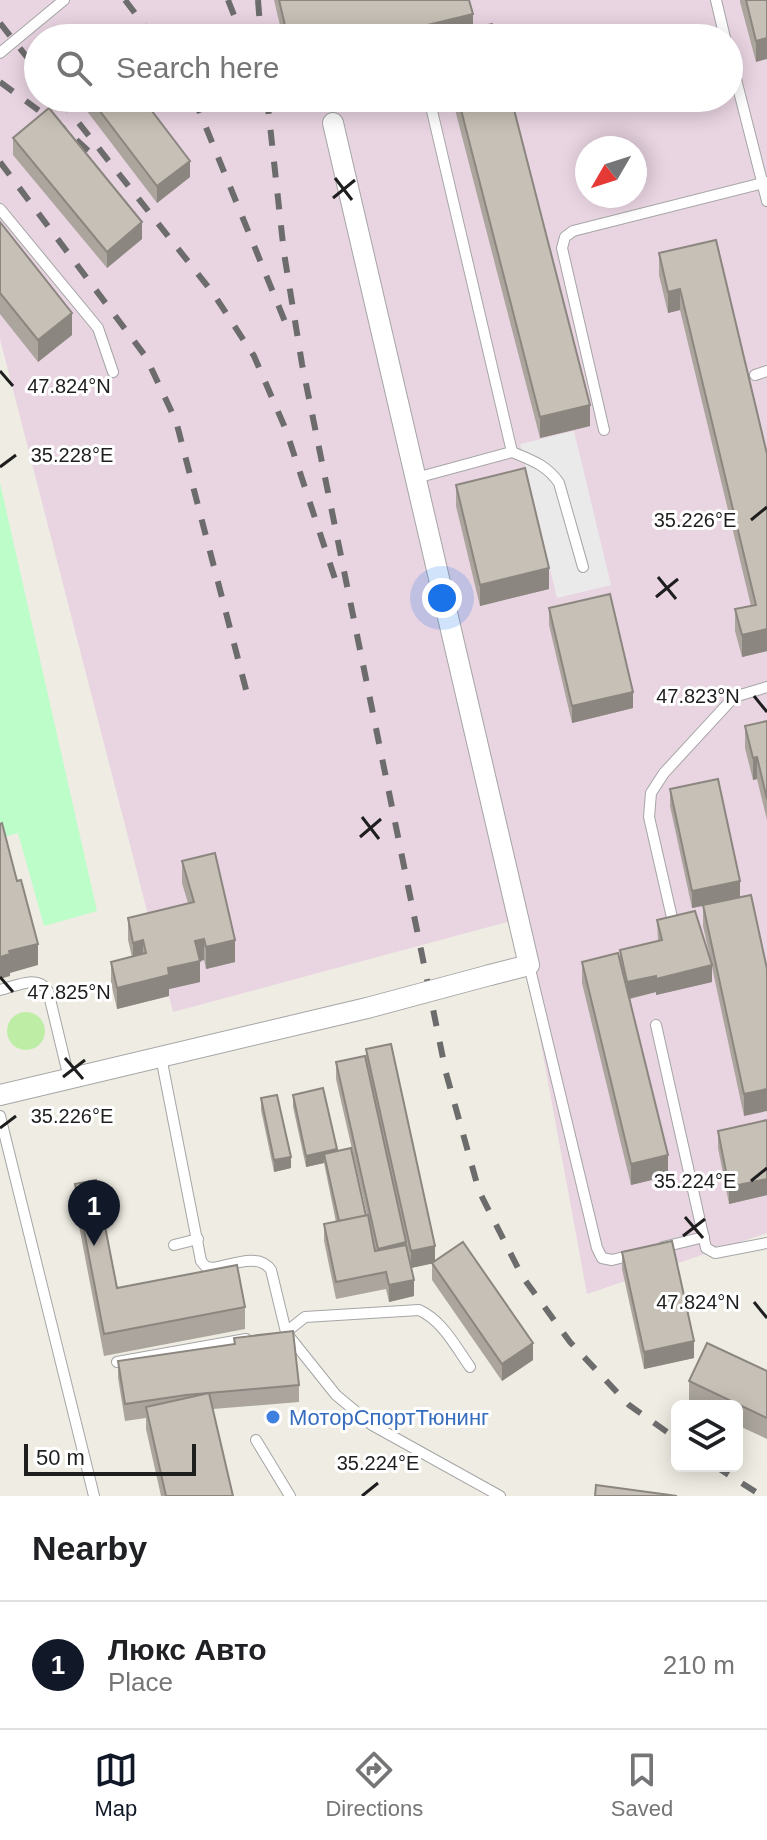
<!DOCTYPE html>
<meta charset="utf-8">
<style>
:root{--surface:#fff;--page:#f6f6f6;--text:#202124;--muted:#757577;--line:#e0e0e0;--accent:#111827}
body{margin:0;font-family:Arial,sans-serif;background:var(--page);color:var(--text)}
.controls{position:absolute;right:24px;bottom:24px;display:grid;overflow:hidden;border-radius:12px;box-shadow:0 4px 20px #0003}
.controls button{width:72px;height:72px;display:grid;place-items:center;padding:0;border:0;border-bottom:2px solid var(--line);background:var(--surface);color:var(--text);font:40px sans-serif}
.compass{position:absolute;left:575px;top:136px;width:72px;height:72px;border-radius:50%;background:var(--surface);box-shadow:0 4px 20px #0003;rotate:231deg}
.scale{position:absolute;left:24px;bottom:20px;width:172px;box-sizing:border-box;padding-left:8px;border:4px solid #1e1e1e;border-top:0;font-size:22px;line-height:28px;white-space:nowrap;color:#1e1e1e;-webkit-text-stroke:6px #fff;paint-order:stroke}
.you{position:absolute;left:442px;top:598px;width:28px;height:28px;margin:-20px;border:6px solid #fff;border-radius:50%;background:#1a73e8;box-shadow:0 0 0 12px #1a73e833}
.badge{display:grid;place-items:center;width:52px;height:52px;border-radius:50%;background:var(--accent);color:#fff;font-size:26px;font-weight:700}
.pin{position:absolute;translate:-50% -66px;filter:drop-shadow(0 2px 4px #0008)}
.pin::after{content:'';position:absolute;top:42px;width:28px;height:24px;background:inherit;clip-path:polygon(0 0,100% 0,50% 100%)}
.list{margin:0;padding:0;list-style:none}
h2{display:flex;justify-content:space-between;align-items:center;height:104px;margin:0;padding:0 32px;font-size:34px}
h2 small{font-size:26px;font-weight:400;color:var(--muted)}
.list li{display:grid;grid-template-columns:52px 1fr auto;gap:24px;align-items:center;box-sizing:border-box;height:128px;padding:0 32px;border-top:2px solid var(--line)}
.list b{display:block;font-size:30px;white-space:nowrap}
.list p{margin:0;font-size:26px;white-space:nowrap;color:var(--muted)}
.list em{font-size:26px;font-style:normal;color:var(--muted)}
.icon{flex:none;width:44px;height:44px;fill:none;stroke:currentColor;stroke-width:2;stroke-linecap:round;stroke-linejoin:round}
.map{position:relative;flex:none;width:767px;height:1496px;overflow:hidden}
.search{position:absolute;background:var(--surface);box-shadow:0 4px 20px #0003;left:24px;right:24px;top:24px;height:88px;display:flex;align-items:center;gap:20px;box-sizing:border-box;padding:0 28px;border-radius:44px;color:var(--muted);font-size:30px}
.sheet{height:232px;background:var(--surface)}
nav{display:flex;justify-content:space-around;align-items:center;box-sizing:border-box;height:112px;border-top:2px solid var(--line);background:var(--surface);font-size:22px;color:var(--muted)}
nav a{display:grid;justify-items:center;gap:4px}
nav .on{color:var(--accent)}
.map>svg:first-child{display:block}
.industrial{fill:#e9d4e2;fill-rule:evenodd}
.grass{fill:#beeda5}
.park{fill:#bcfdca}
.parking{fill:#eaeaea}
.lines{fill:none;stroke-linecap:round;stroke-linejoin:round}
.lane-casing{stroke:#a5a5a5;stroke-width:12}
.street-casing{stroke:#a5a5a5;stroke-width:22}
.lane{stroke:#fff;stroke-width:10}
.street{stroke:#fff;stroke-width:20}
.rail{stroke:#6c6c6c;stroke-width:6;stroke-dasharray:16 16;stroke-linecap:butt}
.street-bridge-casing{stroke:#a5a5a5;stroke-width:22;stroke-linecap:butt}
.street-bridge{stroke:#fff;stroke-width:20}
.wall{fill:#aba59d}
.shaded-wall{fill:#8b867f}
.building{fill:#c7c0b6;stroke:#8b867f;stroke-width:2}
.ticks{fill:none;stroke:#1e1e1e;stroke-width:3}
.shop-dot{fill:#3f7fe0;stroke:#fff;stroke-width:3}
.labels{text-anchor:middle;stroke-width:6;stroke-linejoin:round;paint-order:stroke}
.shop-label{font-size:22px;fill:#366cbe;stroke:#fff;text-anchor:start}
.ticks-label{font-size:20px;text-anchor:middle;fill:#1e1e1e;stroke:#fff;stroke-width:6;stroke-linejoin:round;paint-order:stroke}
</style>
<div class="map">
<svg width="767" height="1496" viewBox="0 0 767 1496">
<rect width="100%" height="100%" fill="#efede3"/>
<path class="industrial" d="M0 0H767V1233L587 1294 518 919 173 1012 0 339ZM38 38H729V98H38ZM587 148H635V196H587Z"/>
<circle class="grass" cx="26" cy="1031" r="19"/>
<path class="park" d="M0 483 97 911 44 926 18 833 0 838Z"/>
<path class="parking" d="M574 431 611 585 557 598 520 444Z"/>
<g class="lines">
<g class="lane-casing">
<g id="lane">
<path d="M716 0 725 38"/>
<path d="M729 52 767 201"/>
<path d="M0 53 64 0"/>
<path d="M0 209 98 328 113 372"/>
<path d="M755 375 767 371"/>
<path d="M604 430 562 248 565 237 573 231 767 182"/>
<path d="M512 452C531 460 547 465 559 483L583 567"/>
<path d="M416 478 512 452 429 98"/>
<path d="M673 922 649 817 651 793 664 773 734 697 767 687"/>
<path d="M529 965 597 1248 602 1258 612 1260 632 1255"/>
<path d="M0 990C16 986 38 974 48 991L69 1078"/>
<path d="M656 1025 706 1248 715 1253 767 1243"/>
<path d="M161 1057 201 1261 206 1267 214 1268C231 1265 259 1252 271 1270L286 1332 305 1317 419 1310C442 1320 456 1347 470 1367"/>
<path d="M0 1116 94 1496"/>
<path d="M174 1245 198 1239"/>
<path d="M663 1247 704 1237"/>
<path d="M288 1335 336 1395 372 1425 500 1496"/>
<path d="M117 1362 246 1339"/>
<path d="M256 1440 290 1496"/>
</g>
</g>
<g class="street-casing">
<g id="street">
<path d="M333 123 529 965 490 975"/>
<path d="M0 1095 367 1008"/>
</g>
</g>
<use href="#lane" class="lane"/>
<use href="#street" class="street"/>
<g class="rail">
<path d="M125 0 154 38"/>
<path d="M228 0 243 38"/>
<path d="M258 0 261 38"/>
<path d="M0 23 38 71"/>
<path d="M0 82 68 132 96 158"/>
<path d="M59 98 213 293 254 356 286 430 338 588"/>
<path d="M194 98 290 334"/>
<path d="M267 98 284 253 302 364 446 1073 479 1191 522 1276 570 1342 629 1405 677 1439"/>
<path d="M0 162 146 357 176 421 250 705"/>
<path d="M715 1466 762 1496"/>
</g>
<g class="street-bridge-casing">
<path id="street-bridge" d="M367 1008 490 975"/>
</g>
<use href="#street-bridge" class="street-bridge"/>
</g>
<g class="wall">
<path d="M274 0H469L473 29 495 38H283Z"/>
<path d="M740 0H767L756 62 740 2Z"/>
<path d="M77 98H142L190 177 157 203Z"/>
<path d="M452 98H511L590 426 540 438Z"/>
<path d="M13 138 142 239 107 268 13 155Z"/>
<path d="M0 222 72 335 38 362 0 314Z"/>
<path d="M716 240 767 651 742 657 735 631V609L751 606 680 310 668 313 659 275V253Z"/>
<path d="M456 485 549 589 480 606 456 506Z"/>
<path d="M549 608 633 708 572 723 549 625Z"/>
<path d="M767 721V820L757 779 753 780 745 748V726Z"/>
<path d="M670 789 740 897 751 895 744 1116 712 967V982L656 995V992L630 999 668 1176 631 1185 582 983V962L620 957V950L658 941 657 920 711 961 703 926V906L692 908 670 806Z"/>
<path d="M182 861 235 962 206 969 204 960 200 961V982L169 989V996L117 1009 111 983V962L132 957 128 940V918L188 903 182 883Z"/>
<path d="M366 1049 435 1261 533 1360 502 1381 432 1280V1263L411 1268 414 1296 389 1302 386 1289 336 1299 324 1241V1224L336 1222 324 1163 306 1167 293 1107V1095L337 1151 367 1215 336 1079V1062H366Z"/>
<path d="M261 1098 291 1168 274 1172 261 1110Z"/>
<path d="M767 1120V1195L729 1204 718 1148V1131Z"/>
<path d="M75 1184 117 1288 245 1307V1329L104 1356 75 1205Z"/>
<path d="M622 1252 694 1358 644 1369 622 1269Z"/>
<path d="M234 1338 299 1385V1402L213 1409 233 1496H161L146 1429V1418L125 1421 118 1378V1361L234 1344Z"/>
<path d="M767 1371V1439L737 1425V1406H697L689 1402V1381Z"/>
</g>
<g class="shaded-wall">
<path d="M473 14V35L442 38H374Z"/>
<path d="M767 38V59L756 62V41Z"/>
<path d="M190 161V177L157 203V186Z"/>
<path d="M142 222V239L107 268V252Z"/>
<path d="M680 289V310L668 313V292Z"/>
<path d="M72 313V335L38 362V340Z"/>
<path d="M590 405V426L540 438V417Z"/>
<path d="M549 568V589L480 606V585Z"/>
<path d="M767 629V651L742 657V635Z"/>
<path d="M633 692V708L572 723V706Z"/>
<path d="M757 757V779L753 780V758Z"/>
<path d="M740 881V898L692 908V891Z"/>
<path d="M204 939V960L200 961V982L169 989V996L117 1009V988L168 968 195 941Z"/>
<path d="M143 940V962L133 964V943Z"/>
<path d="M235 940V962L206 969V947Z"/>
<path d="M38 944V965L10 973V976L0 979V957L9 951Z"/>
<path d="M712 965V982L656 995V979Z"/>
<path d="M656 976V992L627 999V982Z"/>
<path d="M767 1089V1111L744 1116V1094Z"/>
<path d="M337 1149V1160L324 1154V1163L306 1167V1156Z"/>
<path d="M668 1155V1176L631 1185V1164Z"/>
<path d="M291 1157V1168L274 1172V1160Z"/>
<path d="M767 1179V1195L729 1204V1187Z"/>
<path d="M406 1242V1259L378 1266V1249Z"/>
<path d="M435 1246V1263L411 1268V1251Z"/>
<path d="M414 1280V1296L389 1302V1285Z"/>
<path d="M694 1341V1358L644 1369V1352Z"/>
<path d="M533 1343V1360L502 1381V1364Z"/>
</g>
<g class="building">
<path d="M279 0H469L473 14 374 38H288Z"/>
<path d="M746 0H767V38L756 41Z"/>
<path d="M492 24 495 38 442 37Z"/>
<path d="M90 98H142L190 161 157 186Z"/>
<path d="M458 98H511L590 405 540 417Z"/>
<path d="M49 108 142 222 107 252 13 138Z"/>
<path d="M0 222 72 313 38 340 0 293Z"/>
<path d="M716 240 767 454V629L742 635 735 609 756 605 680 289 668 292 659 253Z"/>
<path d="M525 468 549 568 480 585 456 485Z"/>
<path d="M610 594 633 692 572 706 549 608Z"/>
<path d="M767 721V799L757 757 753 758 745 726Z"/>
<path d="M718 779 740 881 692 891 670 789Z"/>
<path d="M2 823 17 881 21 880 38 944 9 951 10 954 0 957V824Z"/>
<path d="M215 853 235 940 206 947 204 939 195 941 200 961 168 968 169 975 117 988 111 962 146 953 143 940 133 943 128 918 194 902 182 861Z"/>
<path d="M751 895 767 969V1089L744 1094 703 905Z"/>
<path d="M695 911 712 965 656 979V976L627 982 620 950 662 940 657 920Z"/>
<path d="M618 953 668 1155 631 1164 582 962Z"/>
<path d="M391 1044 435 1246 411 1251 366 1049Z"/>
<path d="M365 1056 406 1242 378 1249 336 1062Z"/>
<path d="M323 1088 337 1149 306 1156 293 1095Z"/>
<path d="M277 1095 291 1157 274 1160 261 1098Z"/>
<path d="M767 1120V1179L729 1187 718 1131Z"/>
<path d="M351 1148 366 1216 339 1221 324 1154Z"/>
<path d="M96 1180 117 1288 237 1265 245 1307 104 1334 75 1184Z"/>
<path d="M368 1215 375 1251 406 1245 414 1280 389 1285 386 1272 336 1282 324 1224Z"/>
<path d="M672 1241 694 1341 644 1352 622 1252Z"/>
<path d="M463 1242 533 1343 502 1364 432 1263Z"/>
<path d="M293 1331 299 1385 186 1395 125 1404 118 1361 235 1344 234 1338Z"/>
<path d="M707 1343 767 1371V1418L689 1381Z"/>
<path d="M209 1393 233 1496H166L146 1407Z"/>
<path d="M596 1485 677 1496H595Z"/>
</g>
<path class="ticks" d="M335 178 352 200M333 198 355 180M0 371 13 386M0 467 16 455M751 520 767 507M658 577 676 599M656 597 678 579M754 696 767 712M362 817 379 839M360 837 381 819M0 977 13 992M65 1058 83 1079M63 1077 85 1060M0 1128 16 1116M751 1181 767 1168M685 1217 703 1238M683 1236 705 1219M754 1302 767 1318M362 1496 378 1483"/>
<circle class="shop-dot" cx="273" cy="1417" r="8"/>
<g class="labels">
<g class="shop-label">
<text x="289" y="1425">МоторСпортТюнинг</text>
</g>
</g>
<g class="ticks-label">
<text x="69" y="393">47.824°N</text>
<text x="72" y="462">35.228°E</text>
<text x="695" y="527">35.226°E</text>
<text x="698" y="703">47.823°N</text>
<text x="69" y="999">47.825°N</text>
<text x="72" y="1123">35.226°E</text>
<text x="695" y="1188">35.224°E</text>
<text x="698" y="1309">47.824°N</text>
<text x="378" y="1470">35.224°E</text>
</g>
</svg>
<div class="controls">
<button><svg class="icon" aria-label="layers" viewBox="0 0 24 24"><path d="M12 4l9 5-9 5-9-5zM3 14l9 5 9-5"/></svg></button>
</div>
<svg class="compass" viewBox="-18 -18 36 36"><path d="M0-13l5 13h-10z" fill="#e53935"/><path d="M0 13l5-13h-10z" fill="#757577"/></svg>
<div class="scale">50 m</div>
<div class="you"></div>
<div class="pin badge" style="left:94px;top:1246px">1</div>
<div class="search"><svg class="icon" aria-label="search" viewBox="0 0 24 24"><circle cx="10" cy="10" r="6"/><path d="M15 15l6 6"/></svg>Search here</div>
</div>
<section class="sheet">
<h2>Nearby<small></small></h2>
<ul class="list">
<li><span class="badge">1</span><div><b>Люкс Авто</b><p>Place</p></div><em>210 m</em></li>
</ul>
</section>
<nav>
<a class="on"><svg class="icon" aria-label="map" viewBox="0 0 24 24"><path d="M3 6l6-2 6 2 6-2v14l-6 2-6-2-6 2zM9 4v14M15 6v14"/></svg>Map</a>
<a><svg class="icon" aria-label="directions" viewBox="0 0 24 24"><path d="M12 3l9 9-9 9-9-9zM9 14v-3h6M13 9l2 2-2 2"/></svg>Directions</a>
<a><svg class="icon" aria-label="saved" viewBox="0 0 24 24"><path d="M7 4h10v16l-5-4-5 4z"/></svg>Saved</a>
</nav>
